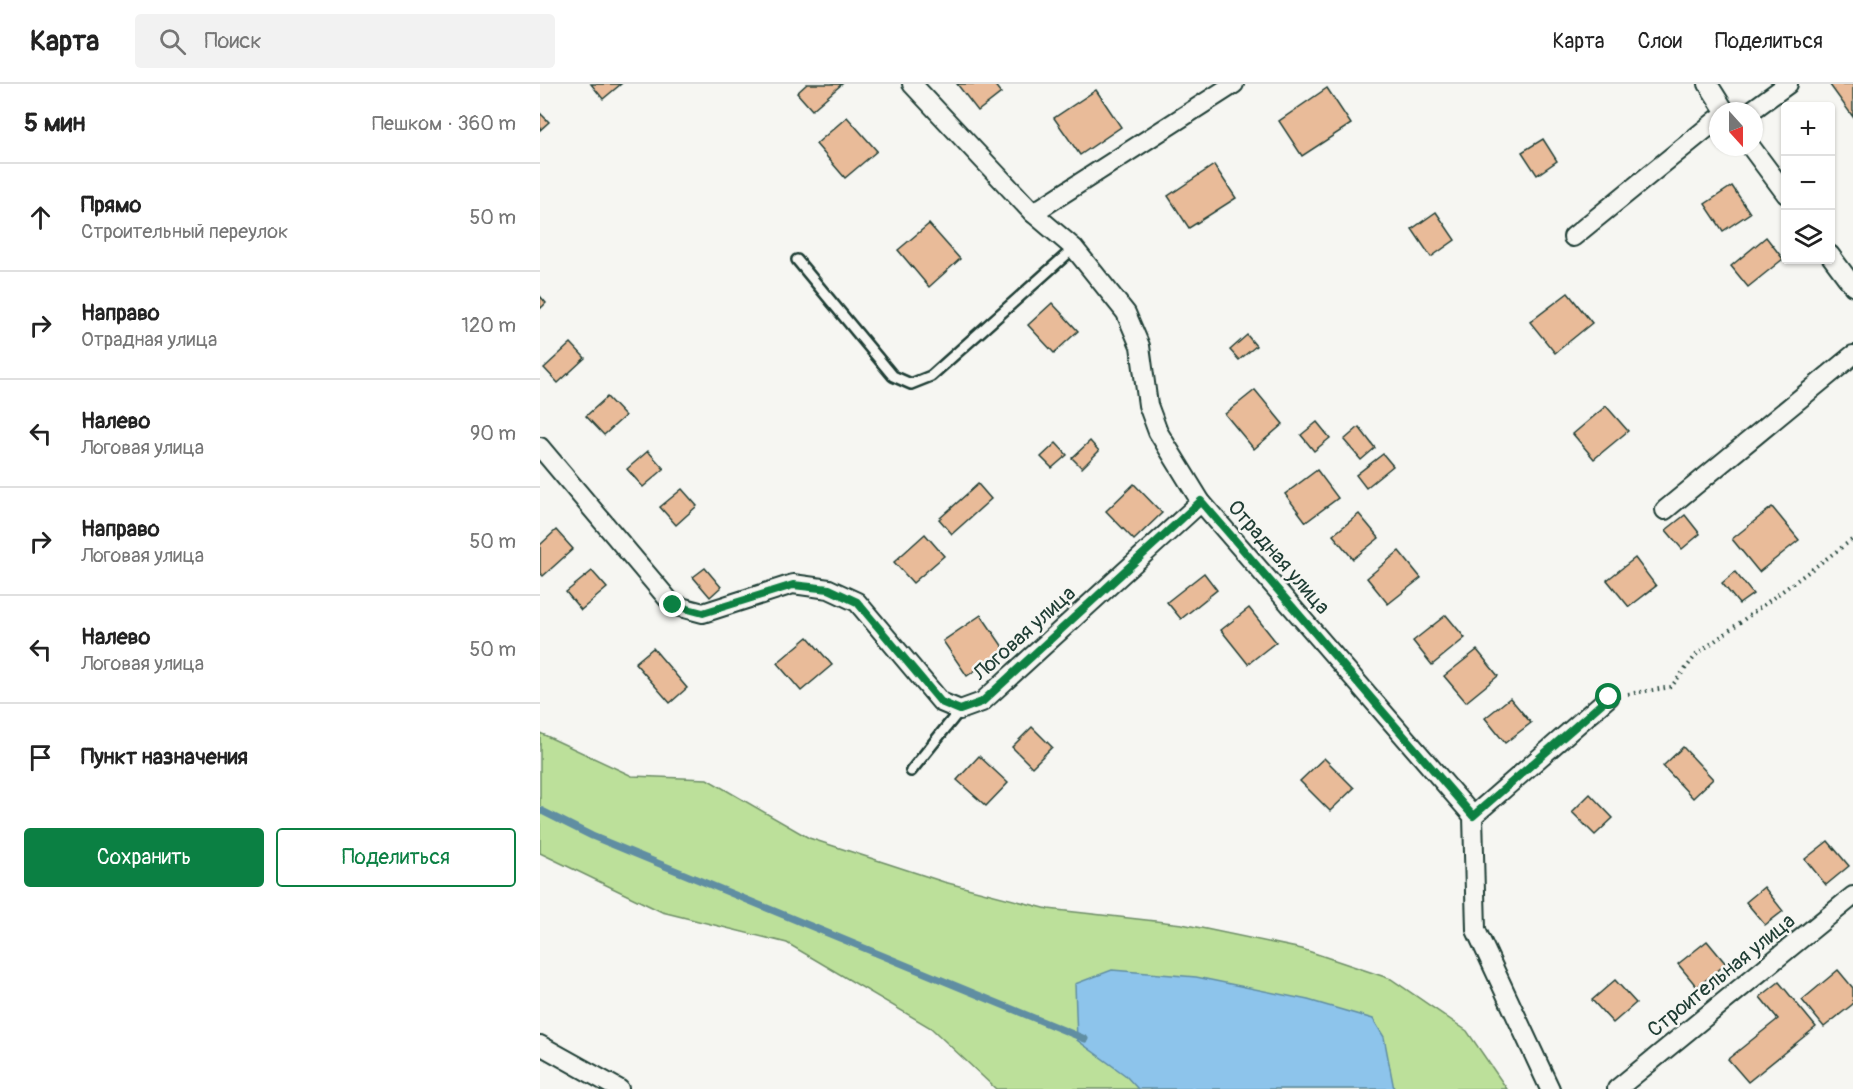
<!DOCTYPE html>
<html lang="ru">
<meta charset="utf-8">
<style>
:root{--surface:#fff;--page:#f2f2f2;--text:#222;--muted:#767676;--line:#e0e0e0;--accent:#0b8043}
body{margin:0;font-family:Pangolin,sans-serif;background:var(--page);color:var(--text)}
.controls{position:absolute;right:18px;top:18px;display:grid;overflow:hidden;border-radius:6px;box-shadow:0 2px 4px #0004}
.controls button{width:54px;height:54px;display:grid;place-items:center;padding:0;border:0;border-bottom:2px solid var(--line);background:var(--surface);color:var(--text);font:30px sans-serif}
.compass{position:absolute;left:1169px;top:18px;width:54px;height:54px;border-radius:50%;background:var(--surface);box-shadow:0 2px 4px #0004;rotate:159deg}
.stop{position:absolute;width:18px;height:18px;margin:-14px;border:4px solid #0b8043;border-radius:50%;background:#fff}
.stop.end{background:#0b8043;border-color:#fff;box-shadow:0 2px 6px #0008}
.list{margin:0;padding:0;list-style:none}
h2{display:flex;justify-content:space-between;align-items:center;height:78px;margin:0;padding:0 24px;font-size:26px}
h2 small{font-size:20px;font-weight:400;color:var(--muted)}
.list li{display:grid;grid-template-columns:39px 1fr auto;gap:18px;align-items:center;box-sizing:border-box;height:108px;padding:0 24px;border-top:2px solid var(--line)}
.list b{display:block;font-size:22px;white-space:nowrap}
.list p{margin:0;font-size:20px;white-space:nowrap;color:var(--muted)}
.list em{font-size:20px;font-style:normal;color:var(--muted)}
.actions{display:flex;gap:12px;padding:18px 24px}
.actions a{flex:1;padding:14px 0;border:2px solid var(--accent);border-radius:6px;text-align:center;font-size:21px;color:var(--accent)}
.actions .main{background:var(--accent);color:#fff}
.icon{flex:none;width:33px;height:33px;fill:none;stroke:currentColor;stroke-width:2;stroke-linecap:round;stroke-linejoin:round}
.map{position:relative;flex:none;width:1313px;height:1005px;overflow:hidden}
header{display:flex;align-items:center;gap:36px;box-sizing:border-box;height:84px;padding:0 30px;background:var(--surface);border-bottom:2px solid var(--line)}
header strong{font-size:28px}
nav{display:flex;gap:33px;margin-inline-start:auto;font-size:21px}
.search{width:420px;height:54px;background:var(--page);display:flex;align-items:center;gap:15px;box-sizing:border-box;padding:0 21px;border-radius:6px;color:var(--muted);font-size:22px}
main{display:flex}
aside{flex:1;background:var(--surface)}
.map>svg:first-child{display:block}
.green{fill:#bce09a;stroke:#6e8e67;stroke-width:1.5}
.water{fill:#8dc4eb;stroke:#618ea2;stroke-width:1.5}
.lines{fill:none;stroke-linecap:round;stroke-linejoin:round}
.stream{stroke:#618ea2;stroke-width:7}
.building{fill:#e9bb99;stroke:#1f3d34;stroke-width:1.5}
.service-casing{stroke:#1f3d34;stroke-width:14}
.minor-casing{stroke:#1f3d34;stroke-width:22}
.path{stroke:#1f3d34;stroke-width:4;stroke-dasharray:1.5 4.5;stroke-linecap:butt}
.service{stroke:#f6f6f2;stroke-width:9}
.minor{stroke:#f6f6f2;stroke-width:18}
.route{stroke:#0b8043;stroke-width:8}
.labels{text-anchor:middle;stroke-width:5;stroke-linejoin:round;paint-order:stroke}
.street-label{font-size:21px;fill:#1f3d34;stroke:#f6f6f2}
</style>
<header>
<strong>Карта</strong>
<div class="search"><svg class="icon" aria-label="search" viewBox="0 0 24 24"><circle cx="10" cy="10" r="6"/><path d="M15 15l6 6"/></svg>Поиск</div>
<nav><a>Карта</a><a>Слои</a><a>Поделиться</a></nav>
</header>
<main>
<aside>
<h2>5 мин<small>Пешком · 360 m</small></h2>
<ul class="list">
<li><svg class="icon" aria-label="ahead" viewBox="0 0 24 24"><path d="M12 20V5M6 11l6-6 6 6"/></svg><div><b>Прямо</b><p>Строительный переулок</p></div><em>50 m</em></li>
<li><svg class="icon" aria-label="right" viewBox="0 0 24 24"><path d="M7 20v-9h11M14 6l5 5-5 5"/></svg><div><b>Направо</b><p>Отрадная улица</p></div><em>120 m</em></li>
<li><svg class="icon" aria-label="left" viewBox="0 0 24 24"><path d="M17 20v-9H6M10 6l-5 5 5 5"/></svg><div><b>Налево</b><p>Логовая улица</p></div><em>90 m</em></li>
<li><svg class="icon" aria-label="right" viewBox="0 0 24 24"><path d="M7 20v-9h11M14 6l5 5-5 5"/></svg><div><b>Направо</b><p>Логовая улица</p></div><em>50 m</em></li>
<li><svg class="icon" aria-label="left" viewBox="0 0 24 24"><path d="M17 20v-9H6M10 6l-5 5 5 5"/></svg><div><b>Налево</b><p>Логовая улица</p></div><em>50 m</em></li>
<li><svg class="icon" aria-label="arrive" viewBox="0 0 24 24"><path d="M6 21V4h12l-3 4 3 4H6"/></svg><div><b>Пункт назначения</b></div></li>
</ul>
<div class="actions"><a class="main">Сохранить</a><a>Поделиться</a></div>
</aside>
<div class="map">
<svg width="1313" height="1005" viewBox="0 0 1313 1005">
<rect width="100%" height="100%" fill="#f6f6f2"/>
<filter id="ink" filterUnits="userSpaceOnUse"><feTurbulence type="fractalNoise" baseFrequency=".0167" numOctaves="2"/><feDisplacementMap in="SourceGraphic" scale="12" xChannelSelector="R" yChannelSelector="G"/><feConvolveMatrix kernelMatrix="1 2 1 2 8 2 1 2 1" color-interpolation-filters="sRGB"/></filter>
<g filter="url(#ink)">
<path class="green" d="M0 649 92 692 167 695 269 754 404 798 508 825 642 840 762 865 851 895 927 947 967 1005H456L391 944 247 859 122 828 0 769Z"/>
<path class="water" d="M572 886 656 893 768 916 833 935 844 953 854 1005H598L585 991 537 956 535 900Z"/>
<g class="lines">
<path class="stream" d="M0 726 52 752 545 955"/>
</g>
<g class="building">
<path d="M51 0H81L63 15Z"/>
<path d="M267 0H302L272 26 257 9Z"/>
<path d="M417 0H454L461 9 438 27Z"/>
<path d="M1292 0H1313V33L1290 1Z"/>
<path d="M787 4 811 40 762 72 739 37Z"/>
<path d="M556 6 581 43 540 71 514 34Z"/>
<path d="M0 29 9 38 0 46Z"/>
<path d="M307 33 337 67 305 94 276 60Z"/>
<path d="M1003 55 1017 77 997 91 982 68Z"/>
<path d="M674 81 696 114 649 144 628 112Z"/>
<path d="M1192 102 1210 129 1183 147 1165 120Z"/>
<path d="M896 128 915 156 891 173 872 145Z"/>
<path d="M389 140 420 175 389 203 358 166Z"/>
<path d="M1226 153 1243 175 1208 203 1191 182Z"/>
<path d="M1028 209 1052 239 1015 269 990 238Z"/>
<path d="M0 212 6 219 0 225Z"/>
<path d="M512 219 538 247 514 269 488 241Z"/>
<path d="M707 251 716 262 699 276 690 266Z"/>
<path d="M31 259 45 274 18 299 4 284Z"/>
<path d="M715 306 743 340 714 365 685 330Z"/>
<path d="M67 313 85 332 64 351 46 332Z"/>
<path d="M1066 322 1088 347 1054 375 1033 350Z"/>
<path d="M777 338 790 354 774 367 761 351Z"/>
<path d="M819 343 835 364 821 376 804 356Z"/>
<path d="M550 357 559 367 542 384 532 374Z"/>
<path d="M516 359 527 371 512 384 501 373Z"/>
<path d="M108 367 124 385 103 403 87 385Z"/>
<path d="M843 370 853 382 826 404 816 391Z"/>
<path d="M777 386 798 414 766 438 745 410Z"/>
<path d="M438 400 451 415 412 450 399 435Z"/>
<path d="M594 400 622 429 594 456 566 427Z"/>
<path d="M142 405 157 422 136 441 120 423Z"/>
<path d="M1232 423 1259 456 1219 488 1192 455Z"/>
<path d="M819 430 839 454 813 475 793 451Z"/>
<path d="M1145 431 1160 450 1142 465 1126 446Z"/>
<path d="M16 446 33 465 3 492 0 489V461Z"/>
<path d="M385 450 404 472 373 499 354 478Z"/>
<path d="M859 467 881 494 848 520 827 494Z"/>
<path d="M1095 474 1116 502 1089 523 1067 496Z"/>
<path d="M165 484 181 503 170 513 153 493Z"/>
<path d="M52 487 67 504 41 526 26 508Z"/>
<path d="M1195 488 1213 510 1199 520 1182 499Z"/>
<path d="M664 489 677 506 641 535 627 518Z"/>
<path d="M709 524 736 558 708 580 681 546Z"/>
<path d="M441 531 465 566 427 592 403 557Z"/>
<path d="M906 531 925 554 892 581 873 557Z"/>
<path d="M268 553 292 581 261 607 237 579Z"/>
<path d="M113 564 147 604 130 619 95 579Z"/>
<path d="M937 566 958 592 926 618 904 592Z"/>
<path d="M970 614 991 639 965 659 945 634Z"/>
<path d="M492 643 512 663 492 683 472 663Z"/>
<path d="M1143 663 1173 695 1153 714 1123 682Z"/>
<path d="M439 672 468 699 446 722 417 696Z"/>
<path d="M784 674 814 704 790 727 760 697Z"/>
<path d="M1050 710 1073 734 1055 751 1032 728Z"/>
<path d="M1288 757 1309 782 1286 801 1265 775Z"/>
<path d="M1224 803 1243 827 1225 841 1206 818Z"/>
<path d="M1167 857 1186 880 1157 903 1138 880Z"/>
<path d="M1298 886 1313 904V920L1284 943 1262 916Z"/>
<path d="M1075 896 1096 919 1073 939 1052 916Z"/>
<path d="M1239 898 1276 943 1208 998 1188 975 1238 935 1220 913Z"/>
</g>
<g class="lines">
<g class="service-casing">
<g id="service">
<path d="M257 176 353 292 371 300 391 292 534 164"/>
<path d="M371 687 420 626"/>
</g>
</g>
<g class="minor-casing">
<g id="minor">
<path d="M372 0 493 129 534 164 586 229 600 262 608 321 618 348 661 418 933 732 936 846 1010 1005"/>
<path d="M1168 0 1185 27"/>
<path d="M1211 27 1248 0"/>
<path d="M1211 63 1246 110"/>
<path d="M493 129 694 0"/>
<path d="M1033 153 1178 35"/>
<path d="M1290 171 1313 202"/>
<path d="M0 363 133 521 163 529 253 500 289 505 317 518 401 618 420 626 442 618 661 418"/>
<path d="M1125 426 1313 271"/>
<path d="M933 732 1069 613"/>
<path d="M0 961 79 1005"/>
<path d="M1077 1005 1313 812"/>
</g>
</g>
<path class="path" d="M1088 610 1131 603 1157 570 1313 455"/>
<use href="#service" class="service"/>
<use href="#minor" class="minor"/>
</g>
</g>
<g class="lines" filter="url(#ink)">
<path class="route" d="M133 521 163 529 253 501 289 505 317 518 401 618 420 626 442 618 661 417 933 732 1069 613"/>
</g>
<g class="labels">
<g class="street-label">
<text transform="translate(739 473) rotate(49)" y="7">Отрадная улица</text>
<text transform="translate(484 549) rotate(-42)" y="7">Логовая улица</text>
<text transform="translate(1181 891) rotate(-39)" y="7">Строительная улица</text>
</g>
</g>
</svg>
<div class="controls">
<button>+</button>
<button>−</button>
<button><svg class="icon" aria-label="layers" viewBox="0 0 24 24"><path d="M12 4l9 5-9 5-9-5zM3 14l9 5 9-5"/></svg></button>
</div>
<svg class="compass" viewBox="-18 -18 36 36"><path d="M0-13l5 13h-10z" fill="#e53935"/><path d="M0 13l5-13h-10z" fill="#767676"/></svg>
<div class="stop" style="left:1069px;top:613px"></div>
<div class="stop end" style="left:133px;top:521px"></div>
</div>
</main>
